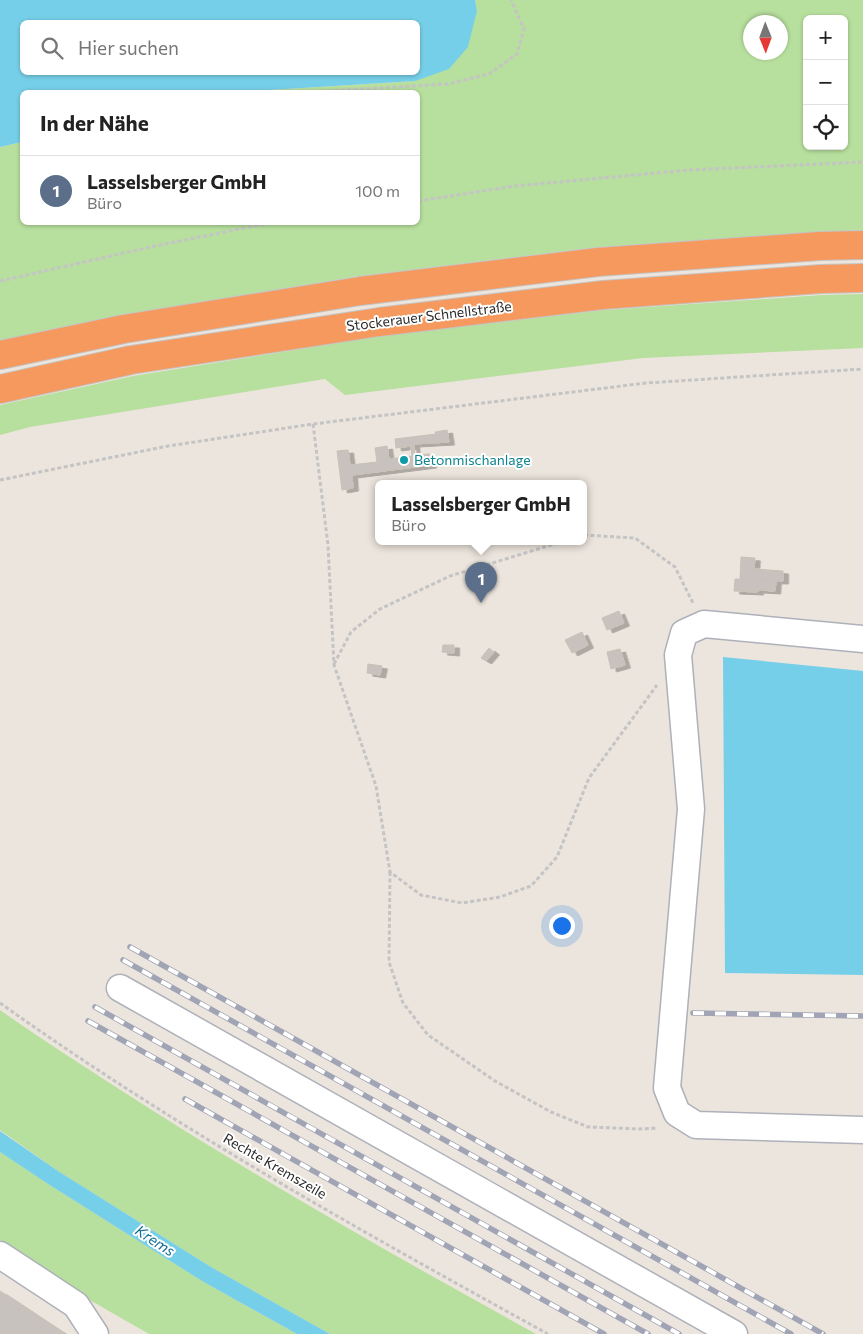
<!DOCTYPE html>
<html lang="de">
<meta charset="utf-8">
<style>
:root{--surface:#fff;--page:#f2f2f2;--text:#222;--muted:#767676;--line:#e0e0e0;--accent:#1a73e8}
body{margin:0;font-family:Commissioner,sans-serif;background:var(--page);color:var(--text)}
.controls{position:absolute;right:15px;top:15px;display:grid;overflow:hidden;border-radius:8px;box-shadow:0 1px 4px #0004}
.controls button{width:45px;height:45px;display:grid;place-items:center;padding:0;border:0;border-bottom:1px solid var(--line);background:var(--surface);color:var(--text);font:25px sans-serif}
.compass{position:absolute;left:743px;top:15px;width:45px;height:45px;border-radius:50%;background:var(--surface);box-shadow:0 1px 4px #0004;rotate:179deg}
.you{position:absolute;left:561px;top:925px;width:18px;height:18px;margin:-12px;border:4px solid #fff;border-radius:50%;background:#1a73e8;box-shadow:0 0 0 8px #1a73e833}
.badge{display:grid;place-items:center;width:32px;height:32px;border-radius:50%;background:var(--accent);color:#fff;font-size:16px;font-weight:700}
.pin{position:absolute;translate:-50% -41px;filter:drop-shadow(0 1px 2px #0008)}
.pin::after{content:'';position:absolute;top:26px;width:18px;height:15px;background:inherit;clip-path:polygon(0 0,100% 0,50% 100%)}
.popup{position:absolute;left:375px;top:480px;width:212px;height:65px;box-sizing:border-box;display:grid;place-content:center;border-radius:8px;background:var(--surface);filter:drop-shadow(0 1px 4px #0005);font-size:16px;white-space:nowrap;color:var(--muted)}
.popup b{font-size:19px;color:var(--text)}
.popup::after{content:'';position:absolute;left:50%;top:100%;margin-left:-10px;border:10px solid transparent;border-top-color:var(--surface)}
.list{margin:0;padding:0;list-style:none}
h2{display:flex;justify-content:space-between;align-items:center;height:65px;margin:0;padding:0 20px;font-size:21px}
h2 small{font-size:16px;font-weight:400;color:var(--muted)}
.list li{display:grid;grid-template-columns:32px 1fr auto;gap:15px;align-items:center;box-sizing:border-box;height:70px;padding:0 20px;border-top:1px solid var(--line)}
.list b{display:block;font-size:19px;white-space:nowrap}
.list p{margin:0;font-size:16px;white-space:nowrap;color:var(--muted)}
.list em{font-size:16px;font-style:normal;color:var(--muted)}
.icon{flex:none;width:28px;height:28px;fill:none;stroke:currentColor;stroke-width:2;stroke-linecap:round;stroke-linejoin:round}
.map{position:relative;flex:none;width:863px;height:1334px;overflow:hidden}
.search{position:absolute;background:var(--surface);box-shadow:0 1px 4px #0004;left:20px;top:20px;width:400px;height:55px;display:flex;align-items:center;gap:12px;box-sizing:border-box;padding:0 18px;border-radius:8px;color:var(--muted);font-size:19px}
.panel{position:absolute;background:var(--surface);box-shadow:0 1px 4px #0004;left:20px;top:90px;width:400px;height:135px;border-radius:8px}
.map>svg:first-child{display:block}
.green{fill:#b7df9d;fill-rule:evenodd}
.water{fill:#76cfe8;fill-rule:evenodd}
.building{fill:#c7c2bd;stroke:#c7c1b7;filter:url(#shadow)}
.lines{fill:none;stroke-linecap:round;stroke-linejoin:round}
.minor-casing{stroke:#aeb1ba;stroke-width:29}
.highway-casing{stroke:#c4c4c4;stroke-width:30}
.path{stroke:#c4c4c4;stroke-width:3;stroke-dasharray:4 2.5;stroke-linecap:butt}
.minor{stroke:#fff;stroke-width:26}
.highway{stroke:#f6995f;stroke-width:28}
.rail-casing{stroke:#a0a4b4;stroke-width:5.5}
.rail{stroke:#fff;stroke-width:4;stroke-dasharray:11;stroke-linecap:butt}
.culture-dot{fill:#0f9aa8;stroke:#fff;stroke-width:2}
.labels{text-anchor:middle;stroke-width:4;stroke-linejoin:round;paint-order:stroke}
.street-label{font-size:14px;fill:#2b2b2b;stroke:#fff}
.culture-label{font-size:14px;fill:#0d838f;stroke:#fff;text-anchor:start}
.water-label{font-size:15px;font-style:italic;fill:#156f95;stroke:#fff}
</style>
<div class="map">
<svg width="863" height="1334" viewBox="0 0 863 1334">
<defs>
<filter id="shadow"><feDropShadow dx="5.5" dy="3" stdDeviation="0" flood-color="#0004"/></filter>
</defs>
<rect width="100%" height="100%" fill="#ece5dd"/>
<g class="green">
<path d="M475 0H863V230L819 232 598 247 360 276 120 315 0 341V147L22 142V222H418V92H254L269 90 415 81 477 11ZM807 19H844V146H807ZM750 22H780V52H750Z"/>
<path d="M863 294V348L643 358 345 395 325 379 30 427 0 435V405L133 376 381 336 604 310 822 295Z"/>
<path d="M0 1010C39 1038 79 1063 119 1089 255 1177 395 1256 536 1334H330L211 1267 58 1171 0 1130Z"/>
<path d="M0 1152 48 1184 202 1281 297 1334H149L88 1299 0 1240Z"/>
</g>
<g class="water">
<path d="M0 0H475L477 11 468 47 449 69 415 81 269 90 254 92H22V142L0 147ZM22 22H418V72H22Z"/>
<path d="M723 657 863 671V975L725 973Z"/>
<path d="M0 1131 58 1171 211 1267 330 1334H297L202 1281 48 1184 0 1152Z"/>
</g>
<g class="building">
<path d="M447 430 449 442 414 444 415 455 430 454 431 465 352 475 353 488 342 490 337 451 348 450 350 465 377 462 375 448 387 446 389 459 412 456 411 446 396 448 395 439 436 434 435 432Z"/>
<path d="M741 557 755 558 753 580 740 579Z"/>
<path d="M754 569 783 571V581L753 580Z"/>
<path d="M735 579 759 580 758 592 734 591Z"/>
<path d="M759 580 776 581 775 591 759 590Z"/>
<path d="M619 611 624 623 607 630 602 618Z"/>
<path d="M582 632 588 645 572 653 565 640Z"/>
<path d="M443 645H454V653L442 652Z"/>
<path d="M489 648 494 652 486 661 481 658Z"/>
<path d="M620 649 625 665 611 669 607 652Z"/>
<path d="M368 664 382 666 380 675 367 673Z"/>
<path d="M0 1291 65 1334H0Z"/>
</g>
<g class="lines">
<g class="minor-casing">
<g id="minor">
<path d="M863 639 704 624 684 633 678 655 691 809 667 1088 677 1113 696 1125 863 1130"/>
<path d="M120 988 734 1334"/>
<path d="M0 1255 76 1305 95 1334"/>
</g>
</g>
<g class="highway-casing">
<g id="highway">
<path d="M0 355 124 329 360 291 598 262 820 246 863 245"/>
<path d="M0 389 131 360 379 322 603 295 821 279 863 278"/>
</g>
</g>
<g class="path">
<path d="M308 92 448 84 489 74 517 54 524 29 511 0"/>
<path d="M418 201 515 186 689 170 863 162"/>
<path d="M0 281 155 246 274 222"/>
<path d="M313 424 328 545 334 665 376 786 390 872 421 895 462 903 500 897 531 886 557 857 589 778 657 685"/>
<path d="M0 480 168 446 313 424 646 383 863 369"/>
<path d="M584 535 635 538 675 567 693 603"/>
<path d="M334 664 351 632 380 609 450 576 561 542"/>
<path d="M390 872 389 962 403 1003 428 1035 495 1081 551 1112 588 1127 639 1129 658 1128"/>
<path d="M0 1003C174 1127 361 1231 548 1334"/>
</g>
<use href="#minor" class="minor"/>
<use href="#highway" class="highway"/>
<g class="rail-casing">
<g id="rail">
<path d="M130 947 823 1334"/>
<path d="M123 960 791 1334"/>
<path d="M95 1007 679 1334"/>
<path d="M693 1013 863 1016"/>
<path d="M88 1021 648 1334"/>
<path d="M185 1099 604 1334"/>
</g>
</g>
<use href="#rail" class="rail"/>
</g>
<circle class="culture-dot" cx="404" cy="460" r="5"/>
<g class="labels">
<g class="street-label">
<text transform="translate(429 316) rotate(-7)" y="5">Stockerauer Schnellstraße</text>
<text transform="translate(275 1166) rotate(30)" y="5">Rechte Kremszeile</text>
</g>
<g class="culture-label">
<text x="414" y="465">Betonmischanlage</text>
</g>
<g class="water-label">
<text transform="translate(155 1241) rotate(33)" y="5">Krems</text>
</g>
</g>
</svg>
<div class="controls">
<button>+</button>
<button>−</button>
<button><svg class="icon" aria-label="locate" viewBox="0 0 24 24"><circle cx="12" cy="12" r="6"/><path d="M12 2v4M12 18v4M2 12h4M18 12h4"/></svg></button>
</div>
<svg class="compass" viewBox="-18 -18 36 36"><path d="M0-13l5 13h-10z" fill="#e53935"/><path d="M0 13l5-13h-10z" fill="#767676"/></svg>
<div class="you"></div>
<div class="pin badge" style="left:481px;top:603px;background:#5c6f8a">1</div>
<div class="popup"><b>Lasselsberger GmbH</b>Büro</div>
<div class="search"><svg class="icon" aria-label="search" viewBox="0 0 24 24"><circle cx="10" cy="10" r="6"/><path d="M15 15l6 6"/></svg>Hier suchen</div>
<section class="panel">
<h2>In der Nähe<small></small></h2>
<ul class="list">
<li><span class="badge" style="background:#5c6f8a">1</span><div><b>Lasselsberger GmbH</b><p>Büro</p></div><em>100 m</em></li>
</ul>
</section>
</div>
